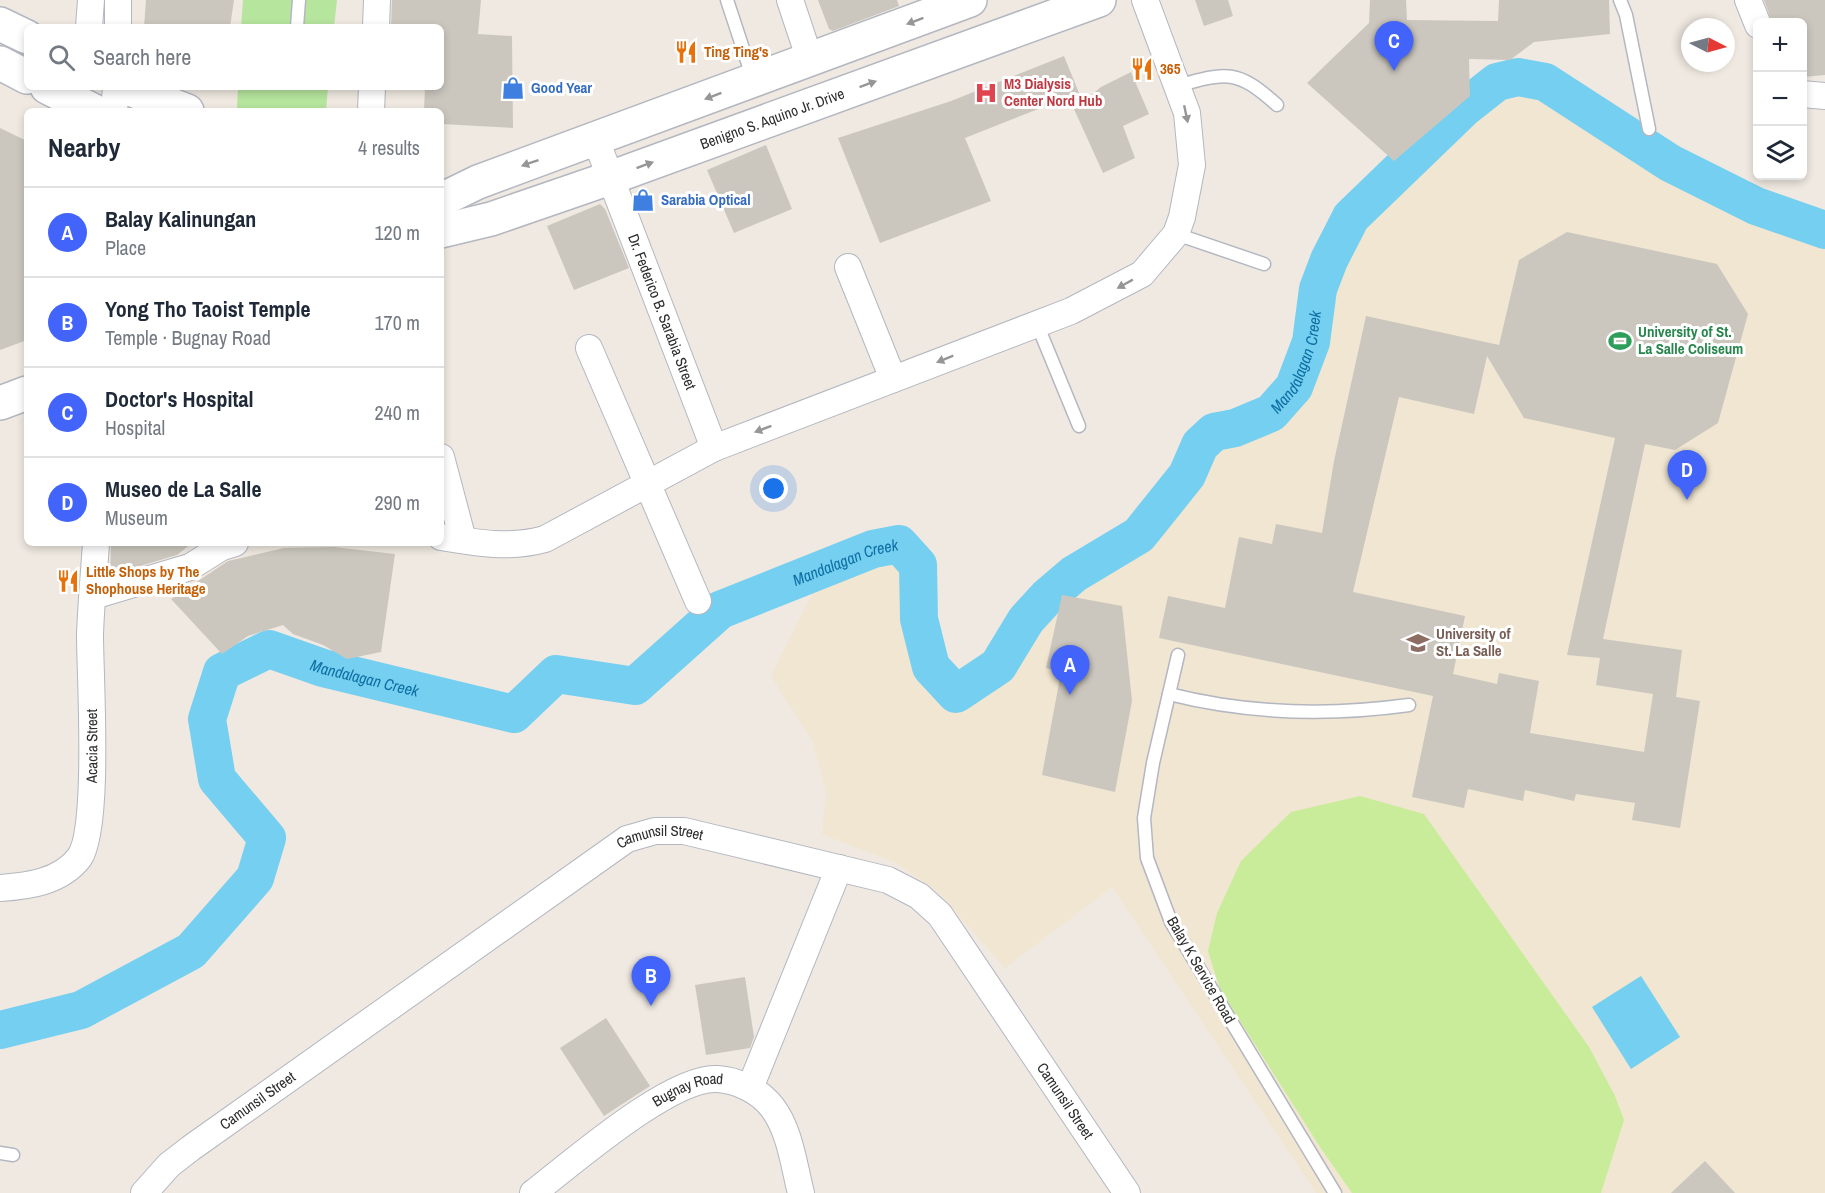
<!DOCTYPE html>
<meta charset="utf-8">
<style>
:root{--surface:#fff;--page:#f2f2f3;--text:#1f2937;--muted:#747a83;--line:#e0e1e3;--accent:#4264fb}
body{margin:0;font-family:"Archivo Narrow",sans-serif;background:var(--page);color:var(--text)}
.controls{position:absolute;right:18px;top:18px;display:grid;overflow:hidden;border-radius:9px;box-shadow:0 3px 9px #0003}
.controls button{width:54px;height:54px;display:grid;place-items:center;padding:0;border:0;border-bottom:2px solid var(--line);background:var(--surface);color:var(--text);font:30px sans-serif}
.compass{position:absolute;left:1681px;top:18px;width:54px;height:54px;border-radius:50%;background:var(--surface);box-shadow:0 3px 9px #0003;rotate:96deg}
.you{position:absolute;left:774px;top:489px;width:21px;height:21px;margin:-15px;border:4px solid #fff;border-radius:50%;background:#1a73e8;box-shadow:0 0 0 9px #1a73e833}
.badge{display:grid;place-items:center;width:39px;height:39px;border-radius:50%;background:var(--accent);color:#fff;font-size:20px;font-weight:700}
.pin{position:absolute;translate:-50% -50px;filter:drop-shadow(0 2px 3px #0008)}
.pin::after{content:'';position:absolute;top:32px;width:21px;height:18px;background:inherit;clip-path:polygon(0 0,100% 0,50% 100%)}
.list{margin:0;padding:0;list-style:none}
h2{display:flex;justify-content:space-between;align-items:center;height:78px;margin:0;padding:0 24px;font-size:26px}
h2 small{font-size:20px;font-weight:400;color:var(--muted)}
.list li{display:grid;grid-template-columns:39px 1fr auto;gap:18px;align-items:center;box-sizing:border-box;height:90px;padding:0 24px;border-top:2px solid var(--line)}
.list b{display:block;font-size:22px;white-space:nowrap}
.list p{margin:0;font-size:20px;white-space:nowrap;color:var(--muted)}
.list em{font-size:20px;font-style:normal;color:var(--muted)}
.icon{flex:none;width:33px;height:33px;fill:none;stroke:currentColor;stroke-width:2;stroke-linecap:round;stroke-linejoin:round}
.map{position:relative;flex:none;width:1825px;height:1193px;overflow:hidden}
.search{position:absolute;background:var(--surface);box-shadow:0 3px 9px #0003;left:24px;top:24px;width:420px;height:66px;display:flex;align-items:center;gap:15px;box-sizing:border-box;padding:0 21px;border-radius:9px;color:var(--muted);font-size:22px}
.panel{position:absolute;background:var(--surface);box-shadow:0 3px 9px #0003;left:24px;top:108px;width:420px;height:438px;border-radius:9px}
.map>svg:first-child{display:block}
.education{fill:#f0e6d1}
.green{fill:#b6e59e}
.pitch{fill:#c9ec9a}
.water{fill:#75cff0}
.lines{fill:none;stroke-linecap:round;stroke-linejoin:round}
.river{stroke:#75cff0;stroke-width:38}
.building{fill:#cbc7bf;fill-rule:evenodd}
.service-casing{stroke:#b4b7c1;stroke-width:15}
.minor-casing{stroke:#b4b7c1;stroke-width:28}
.secondary-casing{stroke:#b4b7c1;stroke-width:36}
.service{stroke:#fff;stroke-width:12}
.minor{stroke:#fff;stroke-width:26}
.secondary{stroke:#fff;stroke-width:33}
.oneway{fill:#969696}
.labels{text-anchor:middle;stroke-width:6;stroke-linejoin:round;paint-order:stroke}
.food-label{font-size:15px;font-weight:bold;fill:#c56008;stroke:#fff;text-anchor:start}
.health-label{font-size:15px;font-weight:bold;fill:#be3a42;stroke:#fff;text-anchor:start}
.shop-label{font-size:15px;font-weight:bold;fill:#366cbe;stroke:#fff;text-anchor:start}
.street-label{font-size:15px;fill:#2e2e2e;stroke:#fff}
.leisure-label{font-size:15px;font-weight:bold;fill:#27864d;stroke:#fff;text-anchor:start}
.education-label{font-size:15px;font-weight:bold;fill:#785e54;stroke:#fff;text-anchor:start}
.water-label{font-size:16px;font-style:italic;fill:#0d6fa3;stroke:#fff}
</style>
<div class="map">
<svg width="1825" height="1193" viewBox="0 0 1825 1193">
<rect width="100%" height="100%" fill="#efe9e1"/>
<path class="education" d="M1518 77 1545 82 1670 163 1756 206 1825 230V1193H1316L1112 887 1005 968 938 892 896 863 822 834 826 793 813 742 771 676 824 570 873 549 899 544 918 565 919 619 931 667 957 694 998 666 1026 620 1047 597 1074 574 1139 535 1187 475 1200 445 1214 432 1235 428 1271 413 1294 387 1311 342 1318 289 1329 260 1351 217 1464 108 1497 82Z"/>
<g class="green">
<path d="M243 0H337L334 27H241Z"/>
<path d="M238 87H328L326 111 237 109Z"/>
</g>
<path class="pitch" d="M1360 796 1424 814 1589 1047 1615 1096 1624 1120 1601 1193H1352L1320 1147 1220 989 1208 951 1217 913 1241 861 1291 812Z"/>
<path class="water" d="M1641 976 1680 1037 1631 1069 1592 1007Z"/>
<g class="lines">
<path class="river" id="s1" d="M0 1030 81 1010 191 951 255 878 267 838 217 779 207 719 222 672 269 649 323 668 514 714 556 674 635 686 720 610 873 549 899 544 918 565 919 619 931 667 956 694 998 666 1026 620 1047 597 1074 574 1139 535 1187 475 1200 445 1214 432 1235 428 1271 413 1294 387 1311 342 1318 289 1329 260 1351 217 1464 108 1497 82 1518 77 1545 82 1670 163 1756 206 1825 230"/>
</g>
<g class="building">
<path d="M146 0H234L230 27H144Z"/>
<path d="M392 0H481L478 34 512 36 513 128 441 124V111H424L425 87H441V27H391Z"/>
<path d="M818 0H897L899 6 833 31 829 29Z"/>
<path d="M1195 0H1228L1233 16 1204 26Z"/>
<path d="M1370 0H1406L1407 20 1498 21 1499 0H1609L1610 34 1534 42 1510 60 1469 59 1470 96 1394 161 1307 83 1369 23Z"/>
<path d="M1764 0H1825V75L1803 77V22H1772Z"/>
<path d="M1064 56 1079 93 965 138 991 201 880 243 838 138 951 101Z"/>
<path d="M1131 72 1149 114 1123 126 1135 158 1103 173 1074 109 1101 87Z"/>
<path d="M0 128 27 141V340L0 350Z"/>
<path d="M766 145 792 209 734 233 707 170Z"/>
<path d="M600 204 605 209 629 268 574 290 547 226Z"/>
<path d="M1567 232 1717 264 1748 314 1718 423 1675 450 1645 444 1603 639 1682 650 1676 697 1700 701 1680 828 1632 820 1635 803 1576 794 1574 801 1525 790 1523 801 1468 789 1464 808 1412 797 1433 696 1159 638 1168 596 1225 608 1239 537 1272 544 1276 524 1322 533 1334 461 1366 316 1499 345 1519 260ZM1487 356 1524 418 1615 438 1567 655 1600 658 1596 685 1653 694 1644 752 1530 733 1539 681 1499 673 1497 684 1453 674 1465 616 1353 592 1399 397 1474 414Z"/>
<path d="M111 543H192L177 555 110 575Z"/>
<path d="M333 547 395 554 381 652 347 659 323 645 293 634 283 625 248 636 222 654 171 599 228 561 284 548Z"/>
<path d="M1062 595 1122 606 1132 701 1115 792 1042 775 1061 672 1046 668Z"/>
<path d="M745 977 754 1037 750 1048 706 1055 695 985Z"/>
<path d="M606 1018 650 1086 604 1116 560 1048Z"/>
<path d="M1705 1161 1735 1193H1671Z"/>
</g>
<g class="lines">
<g class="service-casing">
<g id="service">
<path d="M727 0 753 79"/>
<path d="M1620 0 1626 15 1649 129"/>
<path d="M297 27 299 0"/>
<path d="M1177 86C1227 72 1237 69 1277 105"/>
<path d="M1176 234 1264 264"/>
<path d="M1037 324 1079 426"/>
<path d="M1178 655 1153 763 1144 818 1147 858 1171 922 1335 1193"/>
<path d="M1169 694C1248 714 1329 716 1409 705"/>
<path d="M0 1153 13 1155"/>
</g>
</g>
<g class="minor-casing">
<g id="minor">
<path d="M790 0 810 60"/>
<path d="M1748 0 1758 25"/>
<path d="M89 27 91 0"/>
<path d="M118 27V0"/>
<path d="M376 27 377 0"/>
<path d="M1802 94 1825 96"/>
<path d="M114 111 116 87"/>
<path d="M371 111 372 87"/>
<path id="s2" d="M596 140 714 448"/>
<path d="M848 267 893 379"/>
<path d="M589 348 698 601"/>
<path d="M441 457 463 540"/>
<path d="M441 537C477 543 509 549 545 539L714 448 1071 311 1142 274 1176 234 1182 217 1192 165 1187 113 1145 0"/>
<path d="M93 596 190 567 222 547 235 543"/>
<path id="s3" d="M0 888C29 886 60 882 79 858 100 830 90 676 90 635 91 604 94 574 96 543"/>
<path d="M750 1088 839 868"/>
<path id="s4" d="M144 1193 169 1165 191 1148 627 839 655 831H684L888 880 919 896 940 915 1127 1193"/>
<path id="s5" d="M533 1193C571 1164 671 1076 717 1079 737 1080 760 1091 772 1107 790 1130 794 1166 801 1193"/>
</g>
</g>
<g class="secondary-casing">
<g id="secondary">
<path d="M0 24 27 37"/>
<path d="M0 63 27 77"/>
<path d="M47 87 94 111"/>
<path d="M125 87 187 111"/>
<path d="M441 200 478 182 970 0"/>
<path id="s6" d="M441 231 491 219 610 178 1099 0"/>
<path d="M0 403 27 393"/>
</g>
</g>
<use href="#service" class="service"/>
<use href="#minor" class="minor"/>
<use href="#secondary" class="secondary"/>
</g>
<defs><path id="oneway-solid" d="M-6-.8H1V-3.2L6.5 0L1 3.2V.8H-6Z" transform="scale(1.5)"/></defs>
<g class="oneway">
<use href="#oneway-solid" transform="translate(915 21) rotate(159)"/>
<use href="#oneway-solid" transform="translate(868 84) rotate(-20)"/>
<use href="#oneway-solid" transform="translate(713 96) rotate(159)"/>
<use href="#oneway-solid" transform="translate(1186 114) rotate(78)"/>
<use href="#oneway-solid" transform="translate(530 163) rotate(161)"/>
<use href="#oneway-solid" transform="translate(645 165) rotate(-20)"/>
<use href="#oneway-solid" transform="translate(1125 284) rotate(151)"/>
<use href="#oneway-solid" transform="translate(945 359) rotate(158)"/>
<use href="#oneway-solid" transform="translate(763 429) rotate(159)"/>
</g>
<defs>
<g id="restaurant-bare" transform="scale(1.8)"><path d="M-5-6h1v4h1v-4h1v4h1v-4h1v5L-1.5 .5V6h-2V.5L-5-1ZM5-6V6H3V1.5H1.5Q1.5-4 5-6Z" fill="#e8710a" stroke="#fff" stroke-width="2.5" paint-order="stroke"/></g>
<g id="shop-bare" transform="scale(1.8)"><path d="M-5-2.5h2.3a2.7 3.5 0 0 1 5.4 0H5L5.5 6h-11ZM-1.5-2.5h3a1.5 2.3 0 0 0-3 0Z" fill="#3f7fe0" stroke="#fff" stroke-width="2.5" paint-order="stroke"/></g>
<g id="hospital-bare" transform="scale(1.8)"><path d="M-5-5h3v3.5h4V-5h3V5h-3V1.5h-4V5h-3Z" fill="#e0444e" stroke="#fff" stroke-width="2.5" paint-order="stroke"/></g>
<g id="stadium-bare" transform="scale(1.8)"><path d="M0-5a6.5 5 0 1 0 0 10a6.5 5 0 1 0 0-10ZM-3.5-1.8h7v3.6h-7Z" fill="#2e9e5b" stroke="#fff" stroke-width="2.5" paint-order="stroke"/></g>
<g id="university-bare" transform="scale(1.8)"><path d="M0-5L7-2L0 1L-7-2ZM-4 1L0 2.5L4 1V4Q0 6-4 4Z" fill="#8d6e63" stroke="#fff" stroke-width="2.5" paint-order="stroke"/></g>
</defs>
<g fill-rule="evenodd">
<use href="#restaurant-bare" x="686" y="52"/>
<use href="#restaurant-bare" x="1142" y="69"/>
<use href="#shop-bare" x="513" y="88"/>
<use href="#hospital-bare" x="986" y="93"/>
<use href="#shop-bare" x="643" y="200"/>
<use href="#stadium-bare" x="1620" y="341"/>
<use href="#restaurant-bare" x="68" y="581"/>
<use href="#university-bare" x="1418" y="643"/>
</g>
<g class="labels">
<g class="food-label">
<text x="704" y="57">Ting Ting's</text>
<text x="1160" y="74">365</text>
<text x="86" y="577">Little Shops by The<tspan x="86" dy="17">Shophouse Heritage</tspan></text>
</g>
<g class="health-label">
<text x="1004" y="89">M3 Dialysis<tspan x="1004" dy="17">Center Nord Hub</tspan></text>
</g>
<g class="shop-label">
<text x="531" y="93">Good Year</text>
<text x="661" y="205">Sarabia Optical</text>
</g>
<g class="street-label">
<text dy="5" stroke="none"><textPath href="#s6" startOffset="350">Benigno S. Aquino Jr. Drive</textPath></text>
<text dy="5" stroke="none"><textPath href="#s2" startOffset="184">Dr. Federico B. Sarabia Street</textPath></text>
<text dy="5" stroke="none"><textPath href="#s3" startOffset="201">Acacia Street</textPath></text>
<text dy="5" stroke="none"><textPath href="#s4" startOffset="633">Camunsil Street</textPath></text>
<text transform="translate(1201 970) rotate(60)" y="5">Balay K Service Road</text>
<text dy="5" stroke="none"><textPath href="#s5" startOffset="188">Bugnay Road</textPath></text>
<text dy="5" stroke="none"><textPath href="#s4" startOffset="147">Camunsil Street</textPath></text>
<text dy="5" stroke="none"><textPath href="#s4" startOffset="1155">Camunsil Street</textPath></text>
</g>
<g class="leisure-label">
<text x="1638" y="337">University of St.<tspan x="1638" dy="17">La Salle Coliseum</tspan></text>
</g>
<g class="education-label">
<text x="1436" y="639">University of<tspan x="1436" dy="17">St. La Salle</tspan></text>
</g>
<g class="water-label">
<text dy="6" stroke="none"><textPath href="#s1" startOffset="1947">Mandalagan Creek</textPath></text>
<text dy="6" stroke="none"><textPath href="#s1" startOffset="1227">Mandalagan Creek</textPath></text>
<text dy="6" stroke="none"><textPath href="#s1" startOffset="687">Mandalagan Creek</textPath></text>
</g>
</g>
</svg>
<div class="controls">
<button>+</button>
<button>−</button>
<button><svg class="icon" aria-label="layers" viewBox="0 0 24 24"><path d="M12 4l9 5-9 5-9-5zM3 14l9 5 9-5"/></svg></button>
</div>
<svg class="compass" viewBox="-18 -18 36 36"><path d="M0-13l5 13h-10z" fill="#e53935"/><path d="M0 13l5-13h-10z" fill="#747a83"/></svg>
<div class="you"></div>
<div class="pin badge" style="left:1070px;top:695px">A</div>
<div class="pin badge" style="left:651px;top:1006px">B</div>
<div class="pin badge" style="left:1394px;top:71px">C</div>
<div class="pin badge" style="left:1687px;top:500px">D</div>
<div class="search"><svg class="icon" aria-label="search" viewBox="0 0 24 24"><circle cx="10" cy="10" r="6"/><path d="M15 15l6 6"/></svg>Search here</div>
<section class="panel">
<h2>Nearby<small>4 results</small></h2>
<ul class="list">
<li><span class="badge">A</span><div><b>Balay Kalinungan</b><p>Place</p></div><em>120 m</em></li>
<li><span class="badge">B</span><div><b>Yong Tho Taoist Temple</b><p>Temple · Bugnay Road</p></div><em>170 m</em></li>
<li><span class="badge">C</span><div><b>Doctor's Hospital</b><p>Hospital</p></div><em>240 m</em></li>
<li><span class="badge">D</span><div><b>Museo de La Salle</b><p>Museum</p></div><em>290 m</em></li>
</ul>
</section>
</div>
